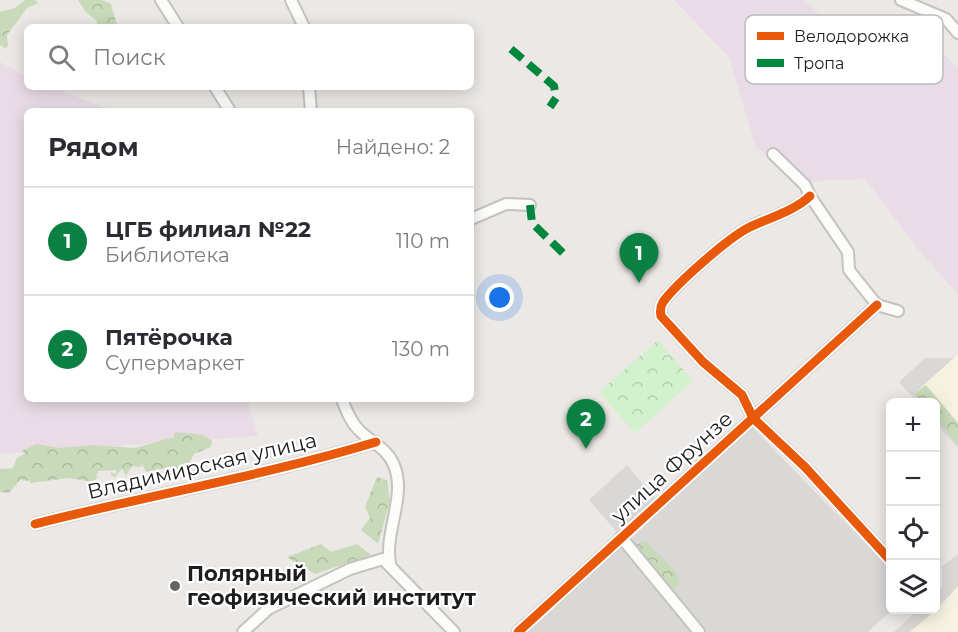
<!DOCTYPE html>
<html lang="ru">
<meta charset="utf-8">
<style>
:root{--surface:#fff;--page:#f2f2f3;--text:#2b2b33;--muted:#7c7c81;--line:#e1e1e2;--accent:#0b8043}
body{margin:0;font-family:Montserrat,sans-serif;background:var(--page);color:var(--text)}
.controls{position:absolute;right:18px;bottom:18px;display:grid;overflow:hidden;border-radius:9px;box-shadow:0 3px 15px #0003}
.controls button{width:54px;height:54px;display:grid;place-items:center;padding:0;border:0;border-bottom:2px solid var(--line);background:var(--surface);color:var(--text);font:30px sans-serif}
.you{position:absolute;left:500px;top:298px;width:21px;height:21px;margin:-15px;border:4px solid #fff;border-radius:50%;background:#1a73e8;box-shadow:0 0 0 9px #1a73e833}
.badge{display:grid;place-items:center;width:39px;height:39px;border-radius:50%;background:var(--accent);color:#fff;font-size:20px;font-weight:700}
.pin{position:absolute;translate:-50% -50px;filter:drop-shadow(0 2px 3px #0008)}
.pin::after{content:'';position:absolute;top:32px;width:21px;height:18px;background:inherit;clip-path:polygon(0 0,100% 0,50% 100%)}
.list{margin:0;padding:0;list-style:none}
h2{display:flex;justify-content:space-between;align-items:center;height:78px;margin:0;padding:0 24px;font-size:26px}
h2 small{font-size:20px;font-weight:400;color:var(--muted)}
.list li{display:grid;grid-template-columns:39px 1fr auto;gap:18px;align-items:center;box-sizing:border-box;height:108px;padding:0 24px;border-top:2px solid var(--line)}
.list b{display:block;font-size:22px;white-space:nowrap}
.list p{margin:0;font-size:20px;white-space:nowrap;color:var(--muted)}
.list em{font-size:20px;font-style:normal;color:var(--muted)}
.icon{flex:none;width:33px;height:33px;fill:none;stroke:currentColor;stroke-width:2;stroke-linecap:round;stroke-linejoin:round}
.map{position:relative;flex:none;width:958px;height:632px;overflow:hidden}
.search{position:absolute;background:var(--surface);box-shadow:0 3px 15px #0003;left:24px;top:24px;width:450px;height:66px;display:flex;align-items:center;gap:15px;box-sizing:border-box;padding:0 21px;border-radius:9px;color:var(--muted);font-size:22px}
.panel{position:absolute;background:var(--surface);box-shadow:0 3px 15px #0003;left:24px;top:108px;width:450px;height:294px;border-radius:9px}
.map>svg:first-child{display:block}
.residential{fill:#dad8d6}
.industrial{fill:#e9dce6}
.education{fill:#f6f2df}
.forest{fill:url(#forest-crowns)}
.park{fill:url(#park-crowns)}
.parking{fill:#dad8d7}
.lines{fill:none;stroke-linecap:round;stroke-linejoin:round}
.minor-casing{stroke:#c4c3c1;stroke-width:14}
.minor{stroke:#fcfcfb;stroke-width:10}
.quiet{stroke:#00873e;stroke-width:8;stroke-dasharray:15 8;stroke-linecap:butt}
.cycleway-casing{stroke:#fff;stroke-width:13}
.cycleway{stroke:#e8590c;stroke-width:9}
.poi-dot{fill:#656463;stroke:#fff;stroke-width:2}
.labels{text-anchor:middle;stroke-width:4.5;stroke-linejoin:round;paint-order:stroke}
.street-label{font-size:21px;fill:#1d1d1d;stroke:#fff}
.poi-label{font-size:21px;font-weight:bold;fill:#1d1d1d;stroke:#fff;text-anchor:start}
.key{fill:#fff;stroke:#bbb;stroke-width:1.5}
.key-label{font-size:16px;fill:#1d1d1d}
</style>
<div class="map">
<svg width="958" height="632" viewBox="0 0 958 632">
<defs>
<pattern id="forest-crowns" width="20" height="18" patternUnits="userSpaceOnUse" patternTransform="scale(1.5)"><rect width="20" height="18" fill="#c8dab9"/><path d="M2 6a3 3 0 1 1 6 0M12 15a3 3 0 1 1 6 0" fill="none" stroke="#abbb9f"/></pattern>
<pattern id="park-crowns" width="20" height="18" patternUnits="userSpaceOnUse" patternTransform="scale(1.5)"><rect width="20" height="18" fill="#d2f2ce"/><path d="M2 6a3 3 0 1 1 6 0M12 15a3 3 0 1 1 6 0" fill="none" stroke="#b4cfb0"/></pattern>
</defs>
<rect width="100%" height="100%" fill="#ebe8e5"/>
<g class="residential">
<path d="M925 358H956L958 361V448L936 423V402H918L899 382Z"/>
<path d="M752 427 890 569 892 610 868 632H707L628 542Z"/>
<path d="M622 544 694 632H525Z"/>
<path d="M958 554V632H894L918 610H936V593L942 587V567Z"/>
</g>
<g class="industrial">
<path d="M674 0H805L838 34 940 50 958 69V294L917 248 865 179 811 181 756 148 729 57Z"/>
<path d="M0 62 27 77V87H52L113 111H27V399H247L258 436 0 454Z"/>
</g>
<g class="education">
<path d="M958 354V445L936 419V402H921L914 394Z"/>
<path d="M958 586V632H910L936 610Z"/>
</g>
<g class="forest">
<path d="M25 0H35L38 3 27 8 7 35 8 46 5 48 0 45V12L15 8Z"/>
<path d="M78 0H102L111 4 116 22 121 27H97V21L85 11Z"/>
<path d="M926 385 958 423V445L936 419V402H921L914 394Z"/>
<path d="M175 432 203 435 212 441 211 447 194 454 189 463H183L185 467 174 470 170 467 146 472 142 464 141 467 132 466 126 476 122 469 115 477 111 475V472L116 474V470L98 471 96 477 100 475 93 482 69 478 30 483V481L20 480 9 493 0 492V469L13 468 17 458 24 454 22 451 36 444 60 448 92 445 135 448 174 437Z"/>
<path d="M377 477 387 480 390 501 378 544 361 530 370 518 365 507Z"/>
<path d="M642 541 647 542 677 573 680 583 672 590 635 546Z"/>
<path d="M321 544 331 552 357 544 371 555 315 574 287 557Z"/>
</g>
<path class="park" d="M658 340 693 381 635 433 599 392Z"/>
<path class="parking" d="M627 465 659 503 621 537 589 500Z"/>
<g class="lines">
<g class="minor-casing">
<g id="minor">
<path d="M161 0 178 27"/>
<path d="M291 0 304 27"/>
<path d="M901 0 946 19 958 33"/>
<path d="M215 87 230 111"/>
<path d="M309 87 311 111"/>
<path d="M773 154 805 185 810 196 848 252 849 270 877 305 898 311"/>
<path d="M810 196C793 212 768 218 748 228 727 239 676 284 663 302 660 307 660 311 661 316L703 362 742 395 753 418 805 467 890 560"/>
<path d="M471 219 506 204 530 205"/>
<path d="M342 399C346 410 351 423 360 431 371 442 386 448 393 463 408 494 384 531 390 563"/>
<path d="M35 524C148 495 264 476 376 442"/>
<path d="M621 537 699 632"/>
<path d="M243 632 268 609 350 569 383 559 454 632"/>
<path d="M518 632 877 305"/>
</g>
</g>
<use href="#minor" class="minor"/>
<g class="quiet">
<path d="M511 49 554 86 556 98 550 107"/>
<path d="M530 205 532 223 565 255"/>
</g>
<g class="cycleway-casing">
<g id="cycleway">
<path d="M810 196C793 212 768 218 748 228 727 239 676 284 663 302 660 307 660 311 661 316L703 362 742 395 753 418 805 467 890 560"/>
<path d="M35 524C148 495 264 476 376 442"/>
<path d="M518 632 877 305"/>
</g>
</g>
<use href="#cycleway" class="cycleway"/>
</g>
<circle class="poi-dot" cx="175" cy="586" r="6"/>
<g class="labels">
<g class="street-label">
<text transform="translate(202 466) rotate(-13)" y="7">Владимирская улица</text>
<text transform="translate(672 467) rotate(-42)" y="7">улица Фрунзе</text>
</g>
<g class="poi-label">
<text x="187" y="581">Полярный<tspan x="187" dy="24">геофизический институт</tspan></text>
</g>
</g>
<rect x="745" y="15" width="198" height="69" rx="9" class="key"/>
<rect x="757" y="32" width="27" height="8" fill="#e8590c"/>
<rect x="757" y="59" width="27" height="8" fill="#00873e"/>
<g class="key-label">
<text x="794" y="42">Велодорожка</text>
<text x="794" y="69">Тропа</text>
</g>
</svg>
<div class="controls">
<button>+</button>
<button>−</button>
<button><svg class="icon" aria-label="locate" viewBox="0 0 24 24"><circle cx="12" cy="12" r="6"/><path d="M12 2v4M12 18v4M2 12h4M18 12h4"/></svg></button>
<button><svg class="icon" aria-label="layers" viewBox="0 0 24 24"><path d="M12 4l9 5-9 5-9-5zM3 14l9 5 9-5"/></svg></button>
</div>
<div class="you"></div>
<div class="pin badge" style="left:639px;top:283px">1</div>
<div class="pin badge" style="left:586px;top:449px">2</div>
<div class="search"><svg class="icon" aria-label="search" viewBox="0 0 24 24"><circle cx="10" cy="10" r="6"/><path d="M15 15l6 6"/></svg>Поиск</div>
<section class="panel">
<h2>Рядом<small>Найдено: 2</small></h2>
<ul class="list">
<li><span class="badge">1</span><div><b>ЦГБ филиал №22</b><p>Библиотека</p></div><em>110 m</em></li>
<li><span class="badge">2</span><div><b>Пятёрочка</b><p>Супермаркет</p></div><em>130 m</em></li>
</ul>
</section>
</div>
